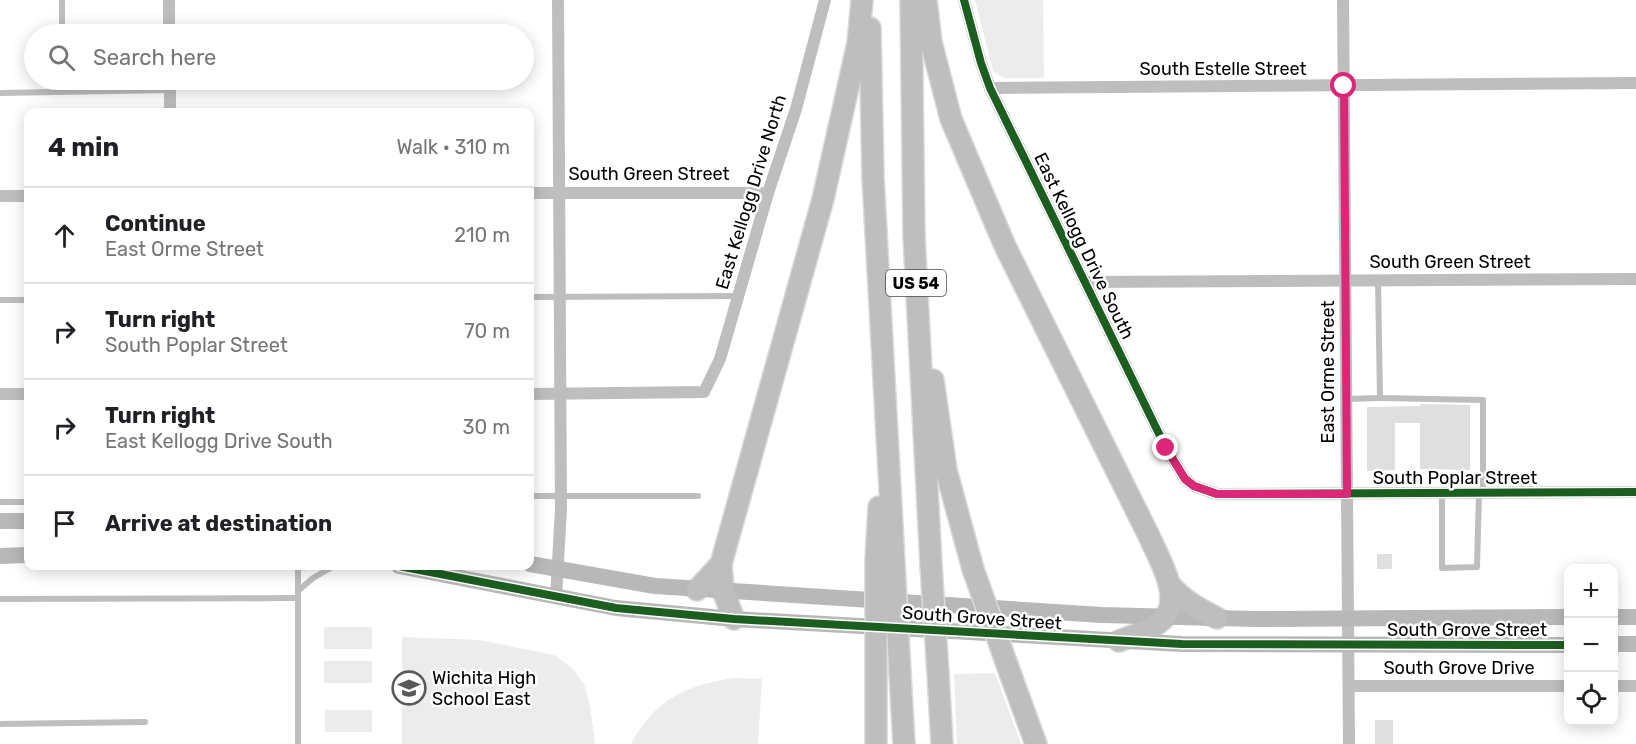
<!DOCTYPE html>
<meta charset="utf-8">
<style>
:root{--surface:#fff;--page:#f2f2f2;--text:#202124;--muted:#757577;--line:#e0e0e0}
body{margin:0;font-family:Rubik,sans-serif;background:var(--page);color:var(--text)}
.controls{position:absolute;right:18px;bottom:18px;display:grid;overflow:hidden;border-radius:12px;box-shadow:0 3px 15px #0003}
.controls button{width:54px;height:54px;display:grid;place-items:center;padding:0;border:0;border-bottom:2px solid var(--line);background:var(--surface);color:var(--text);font:30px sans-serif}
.stop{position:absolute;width:18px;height:18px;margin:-14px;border:4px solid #db2777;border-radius:50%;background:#fff}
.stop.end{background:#db2777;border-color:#fff;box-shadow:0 2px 6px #0008}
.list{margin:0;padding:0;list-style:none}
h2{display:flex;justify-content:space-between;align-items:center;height:78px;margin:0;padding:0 24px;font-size:26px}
h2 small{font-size:20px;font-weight:400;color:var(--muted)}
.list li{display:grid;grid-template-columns:39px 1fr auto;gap:18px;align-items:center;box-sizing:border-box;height:96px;padding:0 24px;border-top:2px solid var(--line)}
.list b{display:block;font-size:22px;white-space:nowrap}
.list p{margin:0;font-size:20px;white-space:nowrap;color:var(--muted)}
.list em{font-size:20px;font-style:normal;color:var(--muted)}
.icon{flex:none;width:33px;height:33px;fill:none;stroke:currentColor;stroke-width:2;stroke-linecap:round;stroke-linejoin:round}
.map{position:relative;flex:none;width:1636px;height:744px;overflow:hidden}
.search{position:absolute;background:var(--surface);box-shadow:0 3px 15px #0003;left:24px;top:24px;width:510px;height:66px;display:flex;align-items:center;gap:15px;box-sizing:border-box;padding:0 21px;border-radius:33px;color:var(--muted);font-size:22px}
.panel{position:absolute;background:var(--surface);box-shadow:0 3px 15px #0003;left:24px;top:108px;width:510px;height:462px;border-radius:12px}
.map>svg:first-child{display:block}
.green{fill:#ececec}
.building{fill:#dfdfdf}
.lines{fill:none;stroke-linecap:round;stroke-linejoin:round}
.highway-casing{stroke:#dbdbdb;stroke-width:24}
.lane{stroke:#bebebe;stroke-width:6}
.street{stroke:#bebebe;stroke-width:12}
.secondary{stroke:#b8b8b8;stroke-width:16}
.highway{stroke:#bebebe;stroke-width:21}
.highway-bridge-casing{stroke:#dbdbdb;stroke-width:24;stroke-linecap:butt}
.highway-bridge{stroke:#bebebe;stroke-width:21}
.cycleway-casing{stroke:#fff;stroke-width:11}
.cycleway{stroke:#1b5e20;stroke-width:8}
.route{stroke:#db2777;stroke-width:8}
.labels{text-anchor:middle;stroke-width:5;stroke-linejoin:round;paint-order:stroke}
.shield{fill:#fff;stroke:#4c4c4c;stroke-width:1.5}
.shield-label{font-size:16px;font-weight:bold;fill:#000}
.street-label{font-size:18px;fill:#000;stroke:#fff}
.poi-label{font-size:18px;fill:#000;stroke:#fff;text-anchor:start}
</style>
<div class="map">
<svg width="1636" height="744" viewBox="0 0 1636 744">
<rect width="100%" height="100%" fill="#fff"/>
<g class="green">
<path d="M975 0H1043L1044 78H1003L993 71Z"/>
<rect x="324" y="627" width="48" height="22"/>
<path d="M402 637 480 640 554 655 572 668 584 684 590 705 595 744H402Z"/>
<rect x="324" y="661" width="48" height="22"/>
<path d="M995 673 1021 744H957L954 674Z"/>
<path d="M733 678 762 679 758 744H631C655 699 685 686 733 678Z"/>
<rect x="325" y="710" width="47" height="22"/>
</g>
<g class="building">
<path d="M1420 404 1470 405V470L1420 469V423H1395V470L1367 471V407L1420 406Z"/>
<rect x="1377" y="554" width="15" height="15"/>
<rect x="1375" y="720" width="18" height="24"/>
</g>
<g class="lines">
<g class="highway-casing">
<g id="highway">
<path d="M911 0 914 236 931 565"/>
<path d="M926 0 931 42 951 119 1005 246 1149 536C1158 557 1182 595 1165 617 1154 630 1134 635 1119 641"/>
<path d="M870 28 873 177 894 563"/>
<path d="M933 380 946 470 973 569"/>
<path d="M876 561 879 507"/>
<path d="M1170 585C1184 601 1199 609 1217 618"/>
<path d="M697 590 721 564"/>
<path d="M734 619 723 591 721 564 823 199 858 43 862 0"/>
<path d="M900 673 904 744"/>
<path d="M938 673 942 744"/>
<path d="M1010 673 1036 744"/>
<path d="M876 744V680"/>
</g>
</g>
<g class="lane">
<path d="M62 34V0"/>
<path d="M61 92V80"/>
<path d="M0 93 170 90"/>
<path d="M530 297 738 296"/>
<path d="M0 300H28"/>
<path d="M1380 398 1483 400V493"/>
<path d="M1346 399 1380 398 1378 281"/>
<path d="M1442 493V568L1477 567 1479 493"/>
<path d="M530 496H698"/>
<path d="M0 502H28"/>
<path d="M298 566V744"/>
<path d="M298 591 313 578 334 566"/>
<path d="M0 599 298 598"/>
<path d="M0 724 145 722"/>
</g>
<g class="street">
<path d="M169 0V34"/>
<path d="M964 0 981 63 990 88 1166 448 1185 479 1194 486 1217 494 1636 492"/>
<path d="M1343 0 1349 744"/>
<path d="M170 80V112"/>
<path d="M990 88 1636 83"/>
<path d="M530 193H768"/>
<path d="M0 196H28"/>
<path d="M1085 282 1636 279"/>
<path d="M0 394H28"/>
<path d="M530 394 704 392 720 359 768 193 796 109 825 0"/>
<path d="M556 597 561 509 558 0"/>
<path d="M1349 686H1568"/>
<path d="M1614 686H1636"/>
</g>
<g class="secondary">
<path d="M0 521H28"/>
<path d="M0 556 28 555"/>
<path d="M530 564 655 586 1102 615 1255 619 1568 617"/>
<path d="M399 566 616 608 734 619 1182 644 1568 645"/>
<path d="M1614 617H1636"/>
<path d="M1614 644H1636"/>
</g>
<use href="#highway" class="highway"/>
<g class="highway-bridge-casing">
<g id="highway-bridge">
<path d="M876 561V680"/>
<path d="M894 563 900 673"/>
<path d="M931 565 938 673"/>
<path d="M973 569 1010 673"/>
</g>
</g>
<use href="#highway-bridge" class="highway-bridge"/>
<g class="cycleway-casing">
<g id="cycleway">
<path d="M964 0 981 63 990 88 1166 448 1185 479 1194 486 1217 494 1636 492"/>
<path d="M399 566 616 608 734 619 1182 644 1568 645"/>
</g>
</g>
<use href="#cycleway" class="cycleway"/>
</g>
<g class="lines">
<path class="route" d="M1166 448 1185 479 1194 486 1217 494H1347L1344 86"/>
</g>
<defs>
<g id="school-ring" transform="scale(1.725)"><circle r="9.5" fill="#fff" stroke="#595959" stroke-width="1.5"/><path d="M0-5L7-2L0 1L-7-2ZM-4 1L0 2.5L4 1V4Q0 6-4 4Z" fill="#595959"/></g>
</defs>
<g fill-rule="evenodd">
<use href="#school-ring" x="409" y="688"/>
</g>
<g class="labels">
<rect class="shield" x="886" y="270" width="60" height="26" rx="4.5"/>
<g class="shield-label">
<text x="916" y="289">US 54</text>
</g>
<g class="street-label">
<text x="1223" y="75">South Estelle Street</text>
<text x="649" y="180">South Green Street</text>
<text transform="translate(751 192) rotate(-73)" y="6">East Kellogg Drive North</text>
<text transform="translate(1084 246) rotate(64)" y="6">East Kellogg Drive South</text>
<text x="1450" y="268">South Green Street</text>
<text transform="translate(1328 372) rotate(-90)" y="6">East Orme Street</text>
<text x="1455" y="484">South Poplar Street</text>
<text transform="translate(982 618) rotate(4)" y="6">South Grove Street</text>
<text x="1467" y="636">South Grove Street</text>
<text x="1459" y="674">South Grove Drive</text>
</g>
<g class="poi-label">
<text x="432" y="684">Wichita High<tspan x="432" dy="21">School East</tspan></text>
</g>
</g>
</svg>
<div class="controls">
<button>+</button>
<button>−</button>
<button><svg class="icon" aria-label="locate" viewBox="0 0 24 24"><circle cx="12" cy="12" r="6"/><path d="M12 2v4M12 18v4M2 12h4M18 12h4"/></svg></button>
</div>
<div class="stop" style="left:1344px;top:86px"></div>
<div class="stop end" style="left:1166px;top:448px"></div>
<div class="search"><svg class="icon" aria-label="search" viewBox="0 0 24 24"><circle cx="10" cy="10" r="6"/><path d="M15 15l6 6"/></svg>Search here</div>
<section class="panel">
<h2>4 min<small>Walk · 310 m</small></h2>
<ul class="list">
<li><svg class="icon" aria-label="ahead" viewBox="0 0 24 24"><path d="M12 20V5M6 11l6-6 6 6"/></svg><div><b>Continue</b><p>East Orme Street</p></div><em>210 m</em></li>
<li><svg class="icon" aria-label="right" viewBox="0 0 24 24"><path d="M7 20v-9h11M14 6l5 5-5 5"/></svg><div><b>Turn right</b><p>South Poplar Street</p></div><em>70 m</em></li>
<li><svg class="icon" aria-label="right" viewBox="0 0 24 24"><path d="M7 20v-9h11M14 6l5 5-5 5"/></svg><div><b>Turn right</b><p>East Kellogg Drive South</p></div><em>30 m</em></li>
<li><svg class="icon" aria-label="arrive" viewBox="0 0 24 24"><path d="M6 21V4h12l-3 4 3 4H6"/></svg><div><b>Arrive at destination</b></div></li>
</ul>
</section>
</div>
